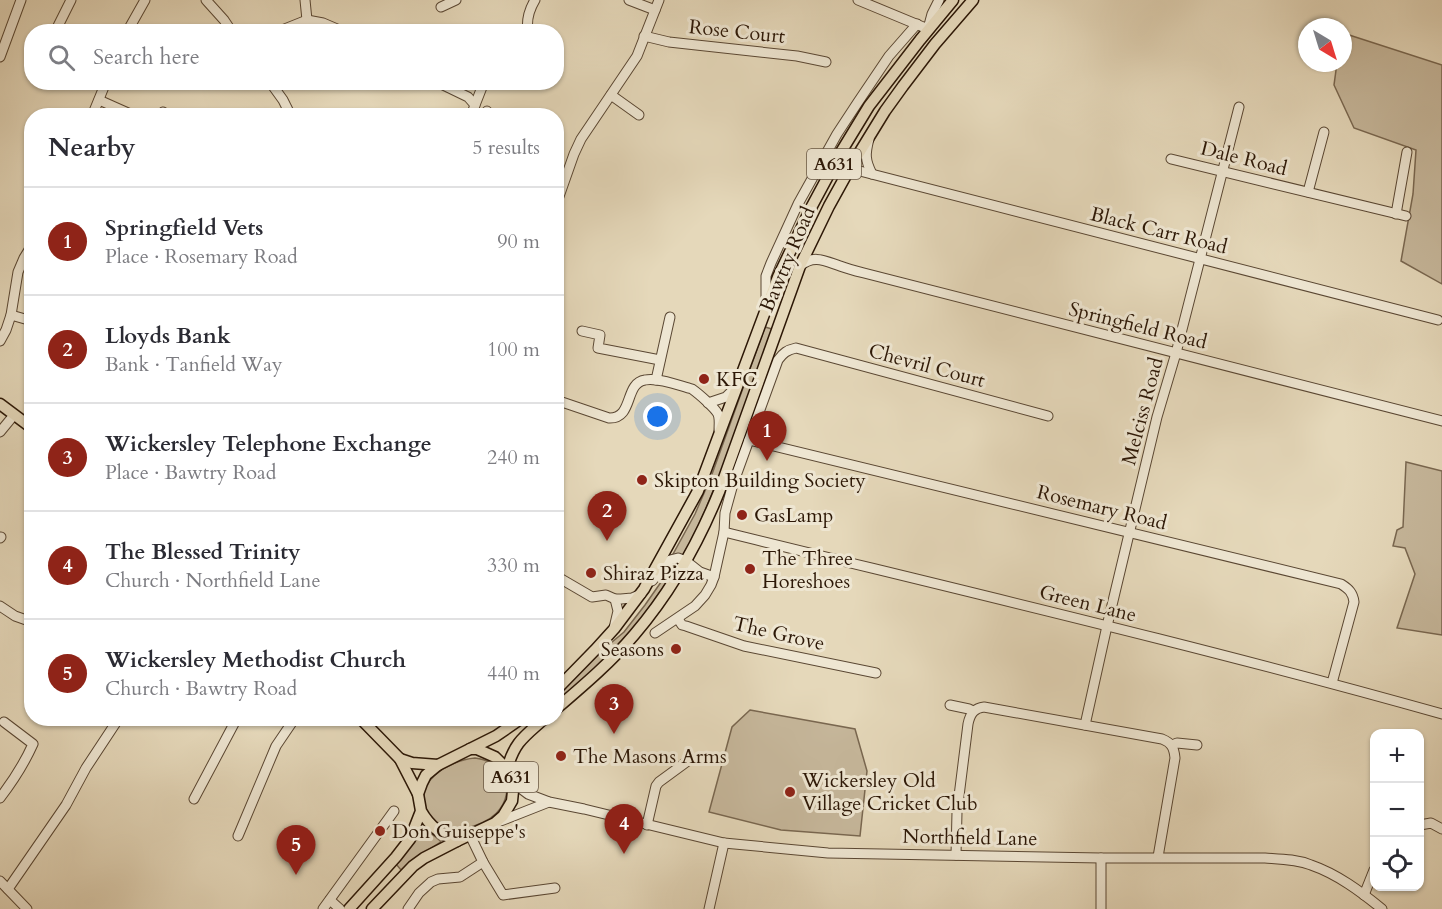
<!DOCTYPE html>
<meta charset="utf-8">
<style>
:root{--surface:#fff;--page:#f7f7f7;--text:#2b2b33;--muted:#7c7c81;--line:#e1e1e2;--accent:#8f2418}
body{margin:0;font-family:Cardo,serif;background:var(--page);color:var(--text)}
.controls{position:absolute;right:18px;bottom:18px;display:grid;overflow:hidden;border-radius:12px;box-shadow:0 2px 4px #0004}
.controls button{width:54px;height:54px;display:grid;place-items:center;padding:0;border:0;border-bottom:2px solid var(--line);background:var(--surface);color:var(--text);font:30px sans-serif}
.compass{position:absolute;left:1298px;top:18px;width:54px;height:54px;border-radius:50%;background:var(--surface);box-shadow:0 2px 4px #0004;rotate:142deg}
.you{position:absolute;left:658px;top:417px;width:21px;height:21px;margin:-15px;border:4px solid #fff;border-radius:50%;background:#1a73e8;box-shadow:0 0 0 9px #1a73e833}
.badge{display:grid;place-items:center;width:39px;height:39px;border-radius:50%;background:var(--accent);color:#fff;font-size:20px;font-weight:700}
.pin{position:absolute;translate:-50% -50px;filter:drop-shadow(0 2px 3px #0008)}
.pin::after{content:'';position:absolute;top:32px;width:21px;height:18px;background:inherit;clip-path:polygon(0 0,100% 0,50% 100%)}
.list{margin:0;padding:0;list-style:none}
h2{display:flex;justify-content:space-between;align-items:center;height:78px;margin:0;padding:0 24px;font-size:26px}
h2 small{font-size:20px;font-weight:400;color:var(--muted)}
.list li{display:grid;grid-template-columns:39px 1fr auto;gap:18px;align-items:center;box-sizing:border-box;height:108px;padding:0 24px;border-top:2px solid var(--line)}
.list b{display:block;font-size:22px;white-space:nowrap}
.list p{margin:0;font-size:20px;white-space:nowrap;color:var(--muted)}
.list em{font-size:20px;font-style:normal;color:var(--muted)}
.icon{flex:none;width:33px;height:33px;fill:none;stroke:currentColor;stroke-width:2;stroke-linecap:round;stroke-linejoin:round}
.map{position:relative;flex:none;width:1442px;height:909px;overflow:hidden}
.search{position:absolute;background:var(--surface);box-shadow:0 2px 4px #0004;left:24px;top:24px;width:540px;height:66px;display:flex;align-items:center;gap:15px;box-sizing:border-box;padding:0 21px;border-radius:24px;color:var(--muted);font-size:22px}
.panel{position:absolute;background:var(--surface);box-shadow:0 2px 4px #0004;left:24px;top:108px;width:540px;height:618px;border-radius:24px}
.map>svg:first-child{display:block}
.green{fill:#c6b79b;stroke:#796750;stroke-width:1.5}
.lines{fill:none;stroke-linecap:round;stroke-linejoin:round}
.minor-casing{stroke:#5a4733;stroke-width:11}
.major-casing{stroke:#2c1706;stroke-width:13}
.minor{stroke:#eee6d2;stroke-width:9}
.major{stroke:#e5d8ba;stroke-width:10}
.poi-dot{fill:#8f2418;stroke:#eee6d2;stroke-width:2}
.labels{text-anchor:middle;stroke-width:6;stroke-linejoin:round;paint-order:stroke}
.shield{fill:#eee6d2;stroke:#665543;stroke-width:1.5}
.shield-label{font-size:18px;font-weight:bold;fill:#2c1706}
.street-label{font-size:20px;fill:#2c1706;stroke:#eee6d2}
.poi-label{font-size:20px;fill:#2c1706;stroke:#eee6d2;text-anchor:start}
</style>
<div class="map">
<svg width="1442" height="909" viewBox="0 0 1442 909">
<rect width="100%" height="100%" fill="#e5d8ba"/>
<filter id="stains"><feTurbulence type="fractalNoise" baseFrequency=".00333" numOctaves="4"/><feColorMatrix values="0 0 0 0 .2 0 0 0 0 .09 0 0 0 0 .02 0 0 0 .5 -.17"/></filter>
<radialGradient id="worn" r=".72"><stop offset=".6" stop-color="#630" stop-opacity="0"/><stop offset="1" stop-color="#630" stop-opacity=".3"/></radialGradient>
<g class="green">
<path d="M1343 33 1442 65V284L1401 261 1413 194 1416 150 1354 128 1334 85 1337 63H1343Z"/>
<path d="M765 327 772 329C745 405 721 483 684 555L672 556 695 514 711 477Z"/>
<path d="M1406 462 1442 471V635L1397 628 1415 574 1405 548 1393 546 1397 530 1403 527Z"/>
<path d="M673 565 676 566V569L639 622 606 658 557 703 556 696 599 653 624 632 645 605Z"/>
<path d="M750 710 855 729 867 771 860 836 781 830 709 812 732 727Z"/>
<path d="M475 758C501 761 516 786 500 809 494 818 483 823 474 826 465 829 456 832 447 829 439 827 433 821 429 814 409 783 449 760 475 758Z"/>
<path d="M421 828C425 829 439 839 441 842L411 861 401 870 396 864Z"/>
</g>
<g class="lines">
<g class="minor-casing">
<g id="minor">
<path d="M206 0 224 20 232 32"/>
<path d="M305 0 307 20"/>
<path d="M629 0 655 10"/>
<path d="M858 0 928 29 932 14 939 0"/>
<path d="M441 7 456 0"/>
<path d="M55 32 71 0"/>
<path d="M127 32 145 0"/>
<path d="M277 32 307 20 323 23 344 32"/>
<path d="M528 32C526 20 529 10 535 0"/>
<path d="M644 36 669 42 797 56 826 62"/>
<path d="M0 57 21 0"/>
<path d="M270 82 283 100 291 116"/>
<path d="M437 82 468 97 475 105 471 116"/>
<path d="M611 95 639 115"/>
<path d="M99 100 135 116"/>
<path d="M475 105 484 82"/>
<path d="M92 116 106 82"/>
<path d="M160 116 163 112"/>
<path d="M485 116 487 111"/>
<path d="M869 139C865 154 865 160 872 174"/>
<path d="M1171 159 1406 216"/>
<path d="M835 161 856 170 1438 320"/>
<path d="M1308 192 1324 132"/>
<path d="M556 205 574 154 581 139 637 56 659 0"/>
<path d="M1396 214 1407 152"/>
<path d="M800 266C814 254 825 261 840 266 848 269 856 271 864 273L1442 421"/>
<path d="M766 307V276L771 263 798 204 837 134 858 102 889 56 917 24"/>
<path d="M11 315 32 321"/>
<path d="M582 331 600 335 598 348 660 360"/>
<path d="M0 341 6 330 11 315 18 272 24 258 32 245"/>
<path d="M656 380 670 317"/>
<path d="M556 400 609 418C634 419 624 383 645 380 658 377 680 386 692 389 699 394 715 408 718 414 720 419 719 425 719 430"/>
<path d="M708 403 726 397 736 387"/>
<path d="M0 432 14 415"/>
<path d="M749 440 1341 584C1349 589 1353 593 1354 602L1332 683"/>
<path d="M724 532C964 591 1204 647 1442 714"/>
<path d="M556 537 558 539 556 547"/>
<path d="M0 538 1 537"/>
<path d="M556 576 592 597 606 595 615 599H621L632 598 641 594"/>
<path d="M652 581 670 560 678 558 686 561 700 572 714 577"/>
<path d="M0 606 15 616 32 622"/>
<path d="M678 619 682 625 686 626 744 646 876 673"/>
<path d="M614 628 618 611 615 599"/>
<path d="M655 633 695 606 705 595 711 585 714 577 724 532 725 513 733 484 778 360C783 353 787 350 796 348L1048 416"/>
<path d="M950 705 969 709 973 711"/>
<path d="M1085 725 1107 626 1157 417 1176 353 1239 107"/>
<path d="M1172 745 1177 743 1197 745"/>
<path d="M512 782 528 794 549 802 584 809 724 843 828 853 1101 858H1265C1280 859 1296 859 1311 865 1337 874 1360 891 1382 909"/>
<path d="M0 798C13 781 24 764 33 744L4 722"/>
<path d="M194 799 237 718"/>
<path d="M498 822 549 802"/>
<path d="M647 825 656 786 659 782 689 760"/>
<path d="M1420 825 1431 823 1442 829"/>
<path d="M470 835 483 862 503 895 555 888"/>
<path d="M238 836 276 746 295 718"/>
<path d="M956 855 957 812 968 724C970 714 974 708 984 707L1162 739C1172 743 1174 748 1175 758L1158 857"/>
<path d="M1101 858V909"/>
<path d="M0 881 27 909"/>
<path d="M8 889 66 805 86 768 119 718"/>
<path d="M1364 895 1374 870"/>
<path d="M330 900 340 909"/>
<path d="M323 909 394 811"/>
<path d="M408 909 419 893 431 882 438 879 460 877 483 862"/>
<path d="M709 909 724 843"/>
</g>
</g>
<g class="major-casing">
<g id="major">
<path d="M0 404 32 428"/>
<path d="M556 690 595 650 614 629 644 589 698 491 778 277 812 206 841 152 869 106 920 40 953 0"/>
<path d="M556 709C584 685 611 662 634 635 670 593 698 544 719 492L800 266 829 206 850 168 885 111 903 86 935 44 973 0"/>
<path d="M360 718 400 759 418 794"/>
<path d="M470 749 496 736 522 718"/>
<path d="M400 759 412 763 438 765"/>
<path d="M507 769C515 741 524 737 545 718"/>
<path d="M349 909 396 857 410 839 421 811 418 794 422 783 426 775 438 765 470 749H477L495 757 507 769 512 782 513 791 512 801 503 816 495 823 457 841C441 834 430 827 421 811"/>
<path d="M372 909 413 866 424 858 457 841"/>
</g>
</g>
<use href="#minor" class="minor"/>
<use href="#major" class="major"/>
</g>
<g class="poi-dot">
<circle cx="704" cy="379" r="6"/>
<circle cx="642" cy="480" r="6"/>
<circle cx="742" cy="515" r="6"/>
<circle cx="750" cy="569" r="6"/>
<circle cx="591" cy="573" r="6"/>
<circle cx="676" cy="649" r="6"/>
<circle cx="561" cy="756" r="6"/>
<circle cx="790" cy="792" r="6"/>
<circle cx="380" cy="831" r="6"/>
</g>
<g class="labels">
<g class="shield">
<rect x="807" y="149" width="54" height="30" rx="4.5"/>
<rect x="484" y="762" width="54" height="30" rx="4.5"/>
</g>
<g class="shield-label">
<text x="834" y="170">A631</text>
<text x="511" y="783">A631</text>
</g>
<g class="street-label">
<text transform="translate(737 31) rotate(6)" y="7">Rose Court</text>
<text transform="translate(1244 158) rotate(14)" y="7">Dale Road</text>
<text transform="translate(1159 230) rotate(14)" y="7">Black Carr Road</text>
<text transform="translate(787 259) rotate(-67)" y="7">Bawtry Road</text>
<text transform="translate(1138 325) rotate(14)" y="7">Springfield Road</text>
<text transform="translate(927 365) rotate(15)" y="7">Chevril Court</text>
<text transform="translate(1142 411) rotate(-75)" y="7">Melciss Road</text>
<text transform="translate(1102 507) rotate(14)" y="7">Rosemary Road</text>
<text transform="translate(1088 603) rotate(14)" y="7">Green Lane</text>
<text transform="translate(779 633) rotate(13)" y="7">The Grove</text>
<text transform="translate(970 837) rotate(1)" y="7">Northfield Lane</text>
</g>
<g class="poi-label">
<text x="716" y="386">KFC</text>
<text x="654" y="487">Skipton Building Society</text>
<text x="754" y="522">GasLamp</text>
<text x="762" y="565">The Three<tspan x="762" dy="23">Horeshoes</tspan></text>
<text x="603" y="580">Shiraz Pizza</text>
<text x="664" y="656" text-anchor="end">Seasons</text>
<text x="573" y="763">The Masons Arms</text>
<text x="802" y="787">Wickersley Old<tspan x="802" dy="23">Village Cricket Club</tspan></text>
<text x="392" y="838">Don Guiseppe's</text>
</g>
</g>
<rect width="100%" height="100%" filter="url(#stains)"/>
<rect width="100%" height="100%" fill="url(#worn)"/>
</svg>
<div class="controls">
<button>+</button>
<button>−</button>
<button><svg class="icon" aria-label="locate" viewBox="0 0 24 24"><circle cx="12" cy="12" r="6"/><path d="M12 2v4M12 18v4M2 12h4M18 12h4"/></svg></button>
</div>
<svg class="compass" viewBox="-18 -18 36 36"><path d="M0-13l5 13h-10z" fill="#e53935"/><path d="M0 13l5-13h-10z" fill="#7c7c81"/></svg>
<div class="you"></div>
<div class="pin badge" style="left:767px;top:461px">1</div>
<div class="pin badge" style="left:607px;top:541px">2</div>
<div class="pin badge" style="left:614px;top:734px">3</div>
<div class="pin badge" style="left:624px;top:854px">4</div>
<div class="pin badge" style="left:296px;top:875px">5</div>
<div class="search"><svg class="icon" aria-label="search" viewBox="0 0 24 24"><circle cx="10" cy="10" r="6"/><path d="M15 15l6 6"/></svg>Search here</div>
<section class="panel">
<h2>Nearby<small>5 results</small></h2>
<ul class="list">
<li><span class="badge">1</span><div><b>Springfield Vets</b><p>Place · Rosemary Road</p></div><em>90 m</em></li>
<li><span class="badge">2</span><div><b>Lloyds Bank</b><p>Bank · Tanfield Way</p></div><em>100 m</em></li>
<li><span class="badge">3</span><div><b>Wickersley Telephone Exchange</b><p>Place · Bawtry Road</p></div><em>240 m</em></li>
<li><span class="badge">4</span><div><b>The Blessed Trinity</b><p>Church · Northfield Lane</p></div><em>330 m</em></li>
<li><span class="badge">5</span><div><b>Wickersley Methodist Church</b><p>Church · Bawtry Road</p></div><em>440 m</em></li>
</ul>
</section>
</div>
